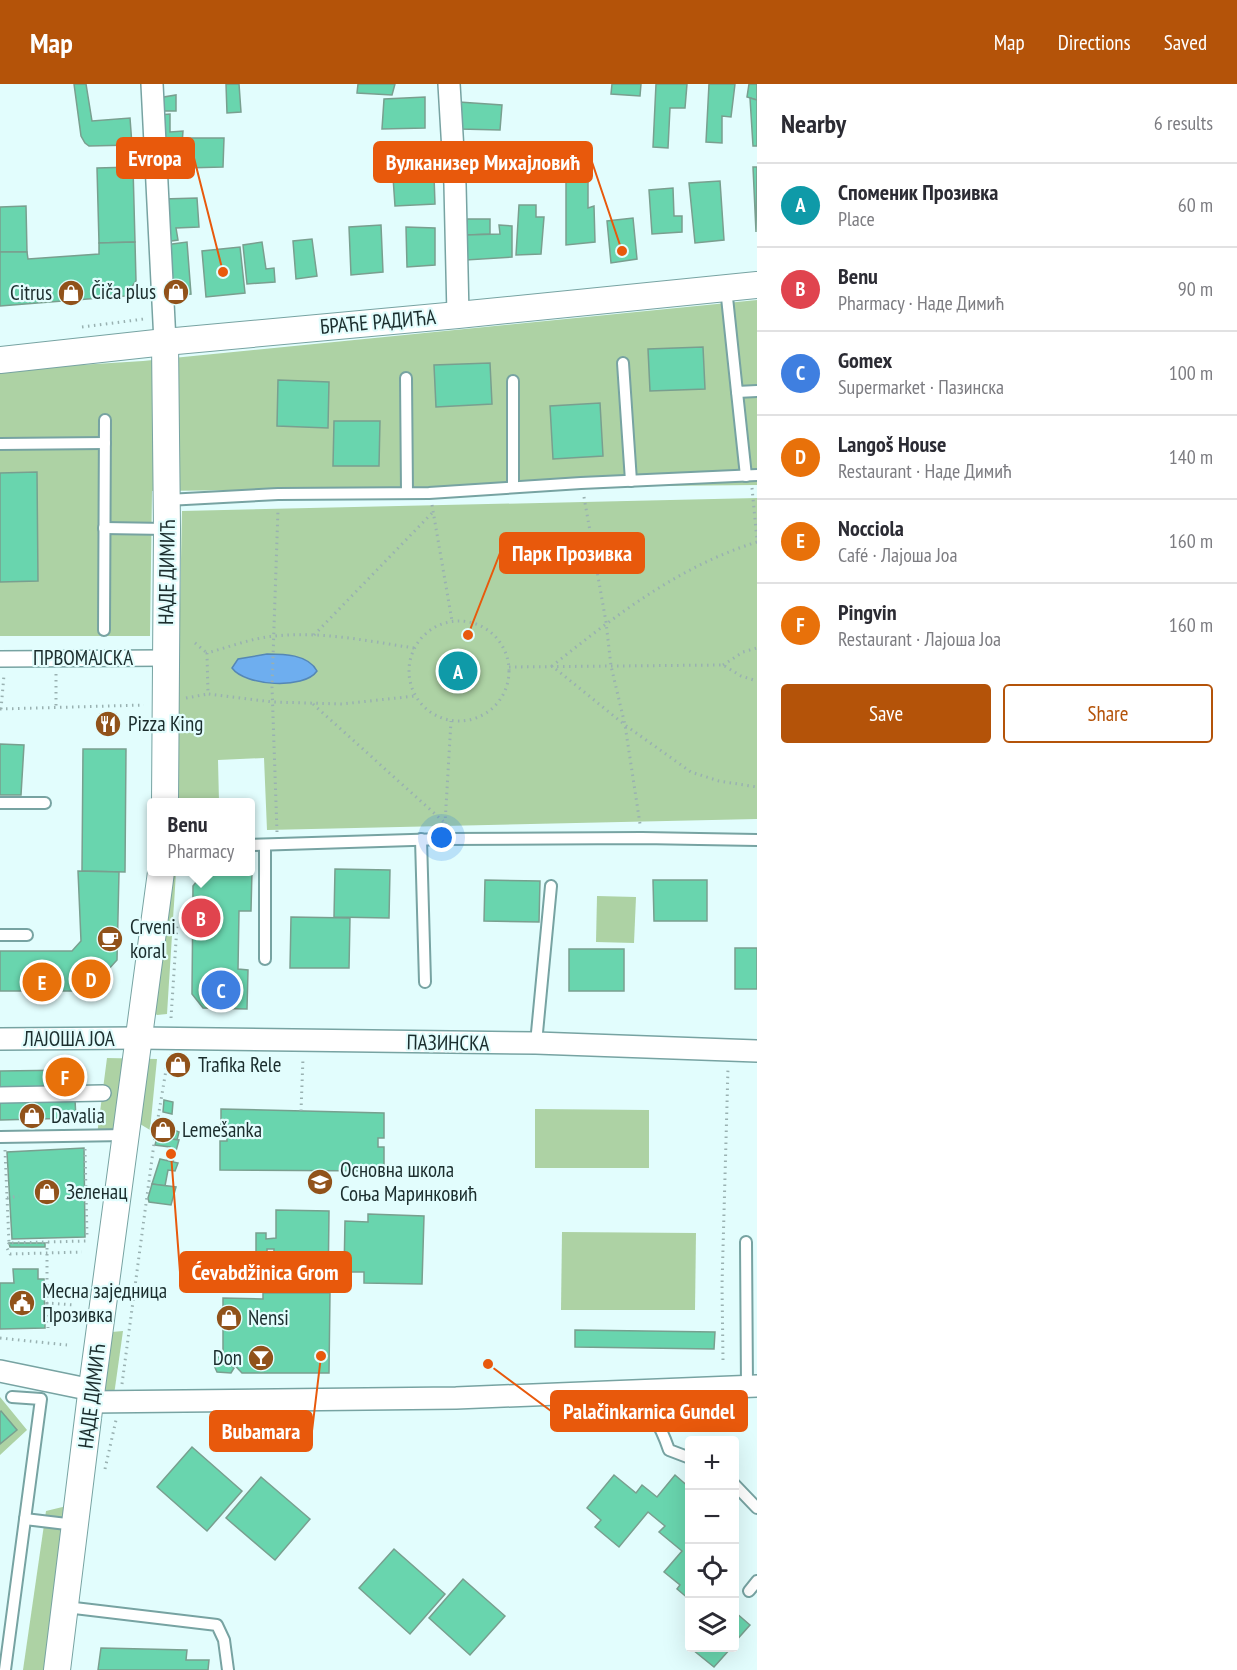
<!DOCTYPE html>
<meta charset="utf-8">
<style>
:root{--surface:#fff;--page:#f7f7f7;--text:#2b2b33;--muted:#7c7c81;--line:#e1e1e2;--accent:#b45309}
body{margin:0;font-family:"PT Sans Narrow",sans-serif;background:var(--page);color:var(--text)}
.controls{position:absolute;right:18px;bottom:18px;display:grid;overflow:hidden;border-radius:6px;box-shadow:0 6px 24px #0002}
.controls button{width:54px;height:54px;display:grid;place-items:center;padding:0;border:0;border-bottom:2px solid var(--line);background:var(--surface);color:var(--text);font:30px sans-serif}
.you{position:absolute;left:442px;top:754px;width:21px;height:21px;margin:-15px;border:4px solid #fff;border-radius:50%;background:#1a73e8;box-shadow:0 0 0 9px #1a73e833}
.badge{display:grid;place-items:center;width:39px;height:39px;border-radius:50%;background:var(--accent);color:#fff;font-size:20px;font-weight:700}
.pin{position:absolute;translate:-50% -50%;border:3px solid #fff;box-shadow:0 2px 6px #0006}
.popup{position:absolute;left:147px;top:714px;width:108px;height:78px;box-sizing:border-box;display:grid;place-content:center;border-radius:6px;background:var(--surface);filter:drop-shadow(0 2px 4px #0005);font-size:20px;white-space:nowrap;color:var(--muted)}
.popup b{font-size:22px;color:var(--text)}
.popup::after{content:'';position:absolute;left:50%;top:100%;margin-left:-12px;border:12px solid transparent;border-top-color:var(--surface)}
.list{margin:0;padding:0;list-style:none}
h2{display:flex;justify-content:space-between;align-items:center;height:78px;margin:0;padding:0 24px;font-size:26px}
h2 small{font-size:20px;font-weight:400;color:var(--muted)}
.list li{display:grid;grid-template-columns:39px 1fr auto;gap:18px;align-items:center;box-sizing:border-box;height:84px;padding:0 24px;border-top:2px solid var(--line)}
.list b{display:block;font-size:22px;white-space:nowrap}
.list p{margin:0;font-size:20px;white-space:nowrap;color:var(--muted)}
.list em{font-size:20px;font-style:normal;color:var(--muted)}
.actions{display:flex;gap:12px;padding:18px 24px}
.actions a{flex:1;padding:14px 0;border:2px solid var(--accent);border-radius:6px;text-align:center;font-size:21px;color:var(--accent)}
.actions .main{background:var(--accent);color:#fff}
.icon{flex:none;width:33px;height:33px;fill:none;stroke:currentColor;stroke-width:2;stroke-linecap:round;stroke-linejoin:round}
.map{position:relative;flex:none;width:757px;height:1586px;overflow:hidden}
header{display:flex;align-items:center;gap:36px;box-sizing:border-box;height:84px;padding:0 30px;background:var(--accent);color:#fff}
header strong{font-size:28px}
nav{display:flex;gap:33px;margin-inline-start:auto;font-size:21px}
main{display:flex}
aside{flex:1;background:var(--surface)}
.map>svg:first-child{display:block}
.green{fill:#add2a4}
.water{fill:#6eaeef;stroke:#5587b5;stroke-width:1.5}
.building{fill:#69d5ae;stroke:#799f8f;stroke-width:1.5}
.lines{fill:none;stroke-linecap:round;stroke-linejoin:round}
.service-casing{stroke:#77a3a2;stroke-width:14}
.pedestrian-casing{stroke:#77a3a2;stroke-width:18}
.minor-casing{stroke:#77a3a2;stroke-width:24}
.tertiary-casing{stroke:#77a3a2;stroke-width:28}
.path{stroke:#99b1b1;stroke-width:3;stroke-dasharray:1.5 4.5;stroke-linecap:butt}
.service{stroke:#fff;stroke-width:10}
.pedestrian{stroke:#fff;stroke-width:15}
.minor{stroke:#fff;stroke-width:21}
.tertiary{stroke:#fff;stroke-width:26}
.labels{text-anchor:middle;stroke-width:4.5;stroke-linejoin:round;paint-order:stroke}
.poi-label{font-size:21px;fill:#1b2d2d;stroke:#e2fdfd;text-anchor:start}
.street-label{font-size:21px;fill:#1b2d2d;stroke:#e2fdfd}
.leader{fill:none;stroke:#e8590c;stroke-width:2}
.callout-dot{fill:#e8590c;stroke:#e2fdfd;stroke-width:2}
.callout{fill:#e8590c;stroke:#e8590c;stroke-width:2}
.callout-label{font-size:22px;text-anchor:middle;font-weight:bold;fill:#fff}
</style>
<header>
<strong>Map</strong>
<nav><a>Map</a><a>Directions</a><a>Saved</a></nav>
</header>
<main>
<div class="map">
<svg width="757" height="1586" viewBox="0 0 757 1586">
<rect width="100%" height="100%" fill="#e2fdfd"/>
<g class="green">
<path d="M757 216V401L152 407 150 552H0V286L143 277Z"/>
<path d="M757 414V735L267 746 264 674 218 676 219 718H176L182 427Z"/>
<path d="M167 788H176L167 930 157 931 151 926Z"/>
<path d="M597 812 636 813 634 859 596 858Z"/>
<path d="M107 974 157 975 150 1046 130 1034 127 1051H97Z"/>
<path d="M535 1025 649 1026V1084H535Z"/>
<path d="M562 1148 696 1149 695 1226H561Z"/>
<path d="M123 1247 113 1318 90 1319 100 1249Z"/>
<path d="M0 1313 27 1346 0 1371V1360L17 1346 0 1328Z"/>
<path d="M79 1419 57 1586H23L46 1427Z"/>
</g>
<path class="water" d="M267 570C283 570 308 570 317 587 304 606 245 602 232 584L238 575Z"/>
<g class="building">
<path d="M74 0H86L92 37 130 34 132 61 89 62 85 59 81 52Z"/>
<path d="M226 0H239L241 28 227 29Z"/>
<path d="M358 0H395L392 11 357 9Z"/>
<path d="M612 0H641L640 12 611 10Z"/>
<path d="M656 0H687L685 24H670L668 64 653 63Z"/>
<path d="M709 0H735L731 33 722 32V59L706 58Z"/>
<path d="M749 0H757V16L747 13Z"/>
<path d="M176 11V27H159L158 14Z"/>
<path d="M425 13V44L382 45 384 15Z"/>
<path d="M750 14 757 16V62H753Z"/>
<path d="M459 18 502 21 500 46 460 45Z"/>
<path d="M170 30V48L183 47 181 73H159L158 31Z"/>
<path d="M184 54H224L223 83 185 84Z"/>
<path d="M433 62 434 79 383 80 382 63Z"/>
<path d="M463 67 499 70 496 95 463 94Z"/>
<path d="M499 70 524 73 523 86 497 84Z"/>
<path d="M133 83 135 158 99 159 97 84Z"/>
<path d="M753 83H757L756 148Z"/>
<path d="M588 91V124L594 122 595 158 566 161V92Z"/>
<path d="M434 92 435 120 395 122 393 93Z"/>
<path d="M720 97 724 156 695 159 689 99Z"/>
<path d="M673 104 674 132H682V148L652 150 649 106Z"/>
<path d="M197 114 199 143 176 144 178 156 165 158 163 115Z"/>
<path d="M519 121H536V133H544L541 170 516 171Z"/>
<path d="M26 122 27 168H0V123Z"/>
<path d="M633 134 637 175 611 179 607 137Z"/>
<path d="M467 135H490V150L466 151Z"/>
<path d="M381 141 383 188 351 191 349 143Z"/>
<path d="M499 141 512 142V173L466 176V151L500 150Z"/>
<path d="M406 143 435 144V181L407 183Z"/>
<path d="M312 155 317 192 296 195 293 157Z"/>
<path d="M135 158 136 197 125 212 0 222V168H27L28 175 99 170V159Z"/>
<path d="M187 158 191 210 169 213 165 161Z"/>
<path d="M262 158 266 185 274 184 275 198 247 200 243 161Z"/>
<path d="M240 163 245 209 206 213 202 167Z"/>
<path d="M703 263 705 305 650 307 648 265Z"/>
<path d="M490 279 492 320 436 323 434 281Z"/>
<path d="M278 296 329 298 328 344 277 342Z"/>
<path d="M600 319 603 372 553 375 550 322Z"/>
<path d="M334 337H380L379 382H333Z"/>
<path d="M37 388 38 497 0 498V389Z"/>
<path d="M0 660 24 661 21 711H0Z"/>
<path d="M83 665H126L125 788 82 787Z"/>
<path d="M335 785 390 786 389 834 334 833Z"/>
<path d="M250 786H252L251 827H239L238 885 248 886 247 925 203 924 192 910 193 802 204 788H250Z"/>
<path d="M78 787 119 788 117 876 89 907H0V867H72L81 857Z"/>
<path d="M485 796 540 797 539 838 484 837Z"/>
<path d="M653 796H707V837H654Z"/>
<path d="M291 833 350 834 349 884H290Z"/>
<rect x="735" y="864" width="22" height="41"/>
<rect x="569" y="865" width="55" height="42"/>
<rect x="173" y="977" width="9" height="13"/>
<path d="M74 986V1003L0 1005V987Z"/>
<path d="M75 1016 76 1034 0 1036V1018Z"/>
<path d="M164 1016 173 1018 172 1030 163 1028Z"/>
<path d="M221 1025 384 1029V1054H378V1063H384V1087L220 1086V1057H227V1048H221Z"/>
<path d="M159 1035 172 1038 171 1045 179 1048 177 1056 157 1053Z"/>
<path d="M157 1053 179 1056 173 1078 167 1077 170 1063 155 1061Z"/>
<path d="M84 1064 85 1153 12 1155 7 1068Z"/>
<path d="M160 1075 178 1079 175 1087 168 1086 165 1102 152 1100Z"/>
<path d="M152 1100 176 1103 171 1121 149 1118 148 1114Z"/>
<path d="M276 1126 329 1127 328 1210 273 1209 274 1165H267V1170H256V1149H266V1155L276 1154Z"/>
<path d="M368 1130 424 1132 422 1200 364 1199V1188H344L345 1137 368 1138Z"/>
<path d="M9 1159H45V1163H10Z"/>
<path d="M13 1185H38V1195H44L45 1244 0 1245V1199H14Z"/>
<path d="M263 1209H330L329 1289H242L223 1269V1214L263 1215Z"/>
<path d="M575 1246 715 1248 714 1265 575 1263Z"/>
<path d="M222 1272 234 1284 231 1289 217 1288 213 1279 215 1274Z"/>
<path d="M1 1327 17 1346 0 1360V1328Z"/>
<path d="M192 1363 242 1407 207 1447 157 1403Z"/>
<path d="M614 1391 636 1409 642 1401 657 1413 675 1391 690 1404V1516L677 1505 680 1501 664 1488 682 1467 659 1448 665 1442 648 1428 619 1463 595 1443 601 1436 587 1424Z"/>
<path d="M261 1393 310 1435 275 1476 226 1434Z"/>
<path d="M394 1465 445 1510 410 1550 359 1504Z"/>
<path d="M463 1495 505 1532 470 1571 429 1534Z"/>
<path d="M735 1528 750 1541 734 1559V1529Z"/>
<path d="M101 1564 187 1566 186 1576H209L208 1586H98Z"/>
<path d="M695 1564H731L714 1583 693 1566Z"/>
</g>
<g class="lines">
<g class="service-casing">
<g id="service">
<path d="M726 204 737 308 757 307"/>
<path d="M623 279 631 397"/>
<path d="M406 294 407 409"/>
<path d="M737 308 746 392"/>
<path d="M0 360 105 359"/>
<path d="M513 403V297"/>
<path d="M167 416 278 410 429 409 581 399 757 391"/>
<path d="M104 444 167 445"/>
<path d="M104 546 105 336"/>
<path d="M0 719H45"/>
<path d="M421 755 425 898"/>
<path d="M250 761 444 755 642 754 757 756"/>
<path d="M265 762V875"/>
<path d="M0 851H27"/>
<path d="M536 959 551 802"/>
<path d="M0 1053 126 1051"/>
<path d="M746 1158 747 1302"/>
<path d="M630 1308C652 1329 659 1337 669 1366L690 1374"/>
<path d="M734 1400 757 1424"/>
<path d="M25 1435 75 1441"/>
<path d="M749 1507 757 1497"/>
<path d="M66 1523 217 1541 224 1556 228 1586"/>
<path d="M5 1586 41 1315 12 1313"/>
</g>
</g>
<g class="pedestrian-casing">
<g id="pedestrian">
<path d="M0 575 165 574"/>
<path d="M0 1011 103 1009"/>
</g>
</g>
<g class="minor-casing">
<g id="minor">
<path d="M152 0 165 258"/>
<path d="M449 0 455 101 458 231"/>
<path d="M0 955 139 954 536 959 757 967"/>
<path d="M0 1287 92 1306"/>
<path d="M90 1318 456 1314 757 1302"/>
</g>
</g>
<g class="tertiary-casing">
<g id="tertiary">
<path d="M165 258 167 445 165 718"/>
<path d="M0 276 165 258 458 231 757 201"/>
<path d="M57 1586 90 1318 161 788"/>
</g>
</g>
<g class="path">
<path d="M82 243 144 235"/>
<path d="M752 404 757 456"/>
<path d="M584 413 606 538 611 582 625 641 640 740"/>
<path d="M432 421 452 537"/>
<path d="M757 458C679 482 615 532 552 582L625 641 691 688 719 697 757 703"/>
<circle cx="459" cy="587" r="50"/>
<path d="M314 551 433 428"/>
<path d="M195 559 207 569"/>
<path d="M414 564C368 557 321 547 275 552 252 554 229 563 207 569L208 610 273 618 342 620 415 612"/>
<path d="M723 581 743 568 757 564"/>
<path d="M509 583 723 581 741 592 757 597"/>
<path d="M56 590V624"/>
<path d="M186 614 208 610"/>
<path d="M313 620 445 739"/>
<path d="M0 625 144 621"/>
<path d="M1 625 4 591"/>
<path d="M445 740 451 637"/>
<path d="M277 748 272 603 278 425"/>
<path d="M171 934 177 842"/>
<path d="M301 1027 303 974"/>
<path d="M85 1065 87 1153"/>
<path d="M5 1066 9 1159 86 1157"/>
<path d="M7 1114 19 1112"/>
<path d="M47 1158V1219L74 1221"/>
<path d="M9 1159 7 1164 10 1170 82 1168"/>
<path d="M47 1219 48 1244"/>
<path d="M0 1254 67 1261"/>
<path d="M723 1276 722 1201 728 984"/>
<path d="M122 1300 155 1052 168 974"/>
<path d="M105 1385 116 1336"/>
</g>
<use href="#service" class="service"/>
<use href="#pedestrian" class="pedestrian"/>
<use href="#minor" class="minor"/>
<use href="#tertiary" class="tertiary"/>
</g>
<defs>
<g id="shop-disc" transform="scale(1.35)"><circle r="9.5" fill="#91521a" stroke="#e2fdfd"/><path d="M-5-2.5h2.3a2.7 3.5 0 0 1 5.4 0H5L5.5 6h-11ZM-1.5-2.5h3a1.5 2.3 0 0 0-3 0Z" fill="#fff"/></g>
<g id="restaurant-disc" transform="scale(1.35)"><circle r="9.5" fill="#91521a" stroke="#e2fdfd"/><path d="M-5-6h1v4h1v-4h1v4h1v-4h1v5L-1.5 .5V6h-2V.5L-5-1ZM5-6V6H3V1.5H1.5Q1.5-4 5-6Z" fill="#fff"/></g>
<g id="cafe-disc" transform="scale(1.35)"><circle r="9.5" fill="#91521a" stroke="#e2fdfd"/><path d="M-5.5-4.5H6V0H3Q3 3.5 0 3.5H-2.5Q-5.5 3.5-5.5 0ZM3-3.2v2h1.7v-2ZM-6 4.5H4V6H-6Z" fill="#fff"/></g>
<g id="school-disc" transform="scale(1.35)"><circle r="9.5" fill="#91521a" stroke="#e2fdfd"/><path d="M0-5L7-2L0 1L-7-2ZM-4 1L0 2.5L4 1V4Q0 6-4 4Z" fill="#fff"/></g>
<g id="civic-disc" transform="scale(1.35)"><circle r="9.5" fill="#91521a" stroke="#e2fdfd"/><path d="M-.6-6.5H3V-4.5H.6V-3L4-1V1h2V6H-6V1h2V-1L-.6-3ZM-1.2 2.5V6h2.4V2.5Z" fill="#fff"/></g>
<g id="bar-disc" transform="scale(1.35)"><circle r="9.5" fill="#91521a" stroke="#e2fdfd"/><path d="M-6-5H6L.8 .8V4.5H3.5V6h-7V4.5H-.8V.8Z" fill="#fff"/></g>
</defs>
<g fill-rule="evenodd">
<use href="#shop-disc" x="176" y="208"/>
<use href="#shop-disc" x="71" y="209"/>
<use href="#restaurant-disc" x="108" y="640"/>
<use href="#cafe-disc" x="110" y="855"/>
<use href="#shop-disc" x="178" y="981"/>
<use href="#shop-disc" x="32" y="1032"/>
<use href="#shop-disc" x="163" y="1046"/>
<use href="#school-disc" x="320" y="1098"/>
<use href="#shop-disc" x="47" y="1108"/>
<use href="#civic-disc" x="22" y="1219"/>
<use href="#shop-disc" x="229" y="1234"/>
<use href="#bar-disc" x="261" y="1274"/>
</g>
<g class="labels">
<g class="poi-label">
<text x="156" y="215" text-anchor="end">Čiča plus</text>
<text x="52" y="216" text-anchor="end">Citrus</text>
<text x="128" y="647">Pizza King</text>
<text x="130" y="850">Crveni<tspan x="130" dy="24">koral</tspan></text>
<text x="198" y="988">Trafika Rele</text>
<text x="51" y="1039">Davalia</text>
<text x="182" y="1053">Lemešanka</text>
<text x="340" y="1093">Основна школа<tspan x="340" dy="24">Соња Маринковић</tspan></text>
<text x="66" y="1115">Зеленац</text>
<text x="42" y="1214">Месна заједница<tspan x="42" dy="24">Прозивка</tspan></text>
<text x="248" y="1241">Nensi</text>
<text x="242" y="1281" text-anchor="end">Don</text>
</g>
<g class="street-label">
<text transform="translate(378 238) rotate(-5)" y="7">БРАЋЕ РАДИЋА</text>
<text transform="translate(167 488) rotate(-89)" y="7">НАДЕ ДИМИЋ</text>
<text x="83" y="581">ПРВОМАЈСКА</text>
<text x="69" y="962">ЛАЈОША ЈОА</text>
<text transform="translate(448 959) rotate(1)" y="7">ПАЗИНСКА</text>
<text transform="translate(92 1312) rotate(-83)" y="7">НАДЕ ДИМИЋ</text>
</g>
</g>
<path class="leader" d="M223 188L194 74M622 167L592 78M468 551L500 469M171 1070L180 1188M488 1280L551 1327M321 1272L312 1347"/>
<g class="callout-dot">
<circle cx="223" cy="188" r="6"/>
<circle cx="622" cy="167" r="6"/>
<circle cx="468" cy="551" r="6"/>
<circle cx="171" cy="1070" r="6"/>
<circle cx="488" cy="1280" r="6"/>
<circle cx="321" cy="1272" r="6"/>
</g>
<g class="callout">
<rect x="117" y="54" width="77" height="40" rx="6"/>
<rect x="374" y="58" width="218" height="40" rx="6"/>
<rect x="500" y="449" width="144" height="40" rx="6"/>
<rect x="180" y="1168" width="171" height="40" rx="6"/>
<rect x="551" y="1307" width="196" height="40" rx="6"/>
<rect x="210" y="1327" width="102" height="40" rx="6"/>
</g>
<g class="callout-label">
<text x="155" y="82">Evropa</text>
<text x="483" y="86">Вулканизер Михајловић</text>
<text x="572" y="477">Парк Прозивка</text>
<text x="265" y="1196">Ćevabdžinica Grom</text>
<text x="649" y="1335">Palačinkarnica Gundel</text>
<text x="261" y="1355">Bubamara</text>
</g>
</svg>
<div class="controls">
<button>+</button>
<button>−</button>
<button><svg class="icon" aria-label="locate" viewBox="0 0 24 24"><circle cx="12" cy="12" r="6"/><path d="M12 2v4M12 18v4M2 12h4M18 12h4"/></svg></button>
<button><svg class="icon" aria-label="layers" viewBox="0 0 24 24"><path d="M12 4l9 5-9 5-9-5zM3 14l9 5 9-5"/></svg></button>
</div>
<div class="you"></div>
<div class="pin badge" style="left:458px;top:587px;background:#0f9aa8">A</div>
<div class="pin badge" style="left:201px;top:834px;background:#e0444e">B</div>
<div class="popup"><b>Benu</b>Pharmacy</div>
<div class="pin badge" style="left:221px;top:906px;background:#3f7fe0">C</div>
<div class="pin badge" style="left:91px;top:895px;background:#e8710a">D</div>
<div class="pin badge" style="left:42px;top:898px;background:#e8710a">E</div>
<div class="pin badge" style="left:65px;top:993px;background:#e8710a">F</div>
</div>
<aside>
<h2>Nearby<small>6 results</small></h2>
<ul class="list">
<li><span class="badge" style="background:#0f9aa8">A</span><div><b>Споменик Прозивка</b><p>Place</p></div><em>60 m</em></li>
<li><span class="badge" style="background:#e0444e">B</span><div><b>Benu</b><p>Pharmacy · Наде Димић</p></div><em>90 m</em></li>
<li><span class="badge" style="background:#3f7fe0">C</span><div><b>Gomex</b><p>Supermarket · Пазинска</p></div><em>100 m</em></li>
<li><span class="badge" style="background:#e8710a">D</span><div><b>Langoš House</b><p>Restaurant · Наде Димић</p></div><em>140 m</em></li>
<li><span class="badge" style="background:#e8710a">E</span><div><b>Nocciola</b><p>Café · Лајоша Јоа</p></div><em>160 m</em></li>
<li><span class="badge" style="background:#e8710a">F</span><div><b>Pingvin</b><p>Restaurant · Лајоша Јоа</p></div><em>160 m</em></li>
</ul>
<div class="actions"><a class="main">Save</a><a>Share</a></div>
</aside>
</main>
